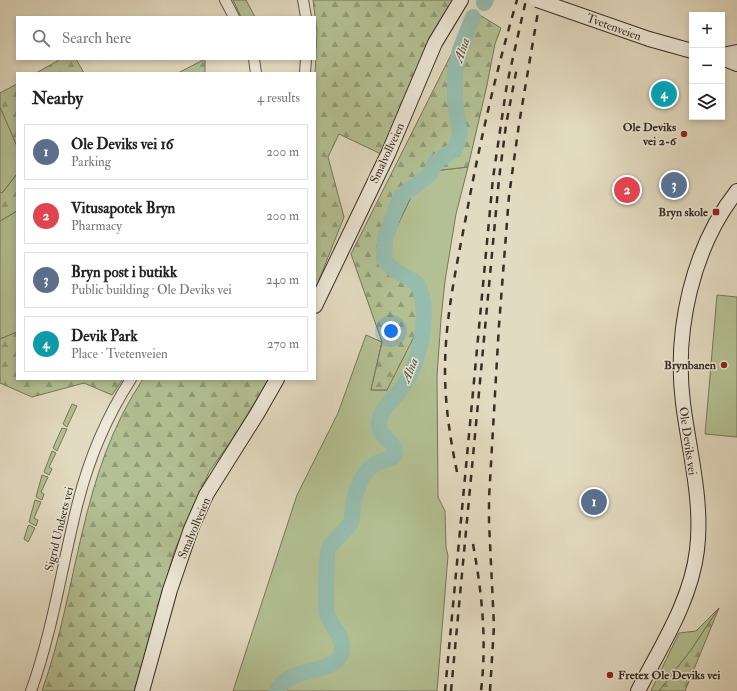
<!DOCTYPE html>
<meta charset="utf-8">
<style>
:root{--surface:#fff;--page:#f6f6f6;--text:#222;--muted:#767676;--line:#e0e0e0;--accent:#8f2418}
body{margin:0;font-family:"IM FELL Double Pica",serif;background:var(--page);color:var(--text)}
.controls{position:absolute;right:12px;top:12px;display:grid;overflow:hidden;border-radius:0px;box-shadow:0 2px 6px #0003}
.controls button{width:36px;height:36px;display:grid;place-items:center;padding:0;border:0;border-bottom:1px solid var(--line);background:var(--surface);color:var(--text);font:20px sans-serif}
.you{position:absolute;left:391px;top:331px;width:14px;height:14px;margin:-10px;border:3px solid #fff;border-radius:50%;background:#1a73e8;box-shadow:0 0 0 6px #1a73e833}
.badge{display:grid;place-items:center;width:26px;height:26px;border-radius:50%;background:var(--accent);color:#fff;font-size:13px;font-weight:700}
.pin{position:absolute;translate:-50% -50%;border:2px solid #fff;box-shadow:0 1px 4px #0006}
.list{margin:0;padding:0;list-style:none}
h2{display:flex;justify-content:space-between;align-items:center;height:52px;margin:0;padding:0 16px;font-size:17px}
h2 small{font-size:13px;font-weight:400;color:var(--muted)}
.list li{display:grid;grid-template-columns:26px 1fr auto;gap:12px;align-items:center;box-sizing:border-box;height:56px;margin:0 8px 8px;padding:0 8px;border:1px solid var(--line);border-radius:0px}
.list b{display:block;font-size:15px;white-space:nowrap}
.list p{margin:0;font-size:13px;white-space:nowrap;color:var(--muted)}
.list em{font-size:13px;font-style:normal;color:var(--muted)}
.icon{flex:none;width:22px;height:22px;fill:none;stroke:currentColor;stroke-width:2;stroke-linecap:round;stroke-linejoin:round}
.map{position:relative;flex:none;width:737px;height:691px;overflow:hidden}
.search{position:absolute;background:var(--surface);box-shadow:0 2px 6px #0003;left:16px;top:16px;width:300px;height:44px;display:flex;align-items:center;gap:10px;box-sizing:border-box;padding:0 14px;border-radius:0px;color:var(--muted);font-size:15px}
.panel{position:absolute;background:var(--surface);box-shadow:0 2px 6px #0003;left:16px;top:72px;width:300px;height:308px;border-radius:0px}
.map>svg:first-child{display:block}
.grass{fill:#b3c093;stroke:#75775c}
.forest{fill:url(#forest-firs);stroke:#75775c}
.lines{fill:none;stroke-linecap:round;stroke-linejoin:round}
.river{stroke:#96bcad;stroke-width:16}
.street-casing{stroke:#62594c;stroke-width:12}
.secondary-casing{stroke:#372e25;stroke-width:16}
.street{stroke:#ede8d7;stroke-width:10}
.secondary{stroke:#ede8d7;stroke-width:14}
.rail{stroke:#372e25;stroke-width:2.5;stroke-dasharray:7 7;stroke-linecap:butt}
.secondary-bridge-casing{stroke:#372e25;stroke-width:16;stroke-linecap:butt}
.secondary-bridge{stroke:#ede8d7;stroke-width:14}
.poi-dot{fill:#8f2418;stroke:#ede8d7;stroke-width:1.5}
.labels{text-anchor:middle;stroke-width:3;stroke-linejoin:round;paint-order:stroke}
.street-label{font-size:12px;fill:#372e25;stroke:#ede8d7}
.poi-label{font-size:12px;font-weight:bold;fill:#372e25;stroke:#ede8d7;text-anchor:end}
.water-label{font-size:13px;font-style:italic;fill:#4f5247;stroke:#ede8d7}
</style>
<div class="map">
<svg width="737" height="691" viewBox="0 0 737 691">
<defs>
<pattern id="forest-firs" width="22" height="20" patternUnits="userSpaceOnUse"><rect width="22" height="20" fill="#b3c093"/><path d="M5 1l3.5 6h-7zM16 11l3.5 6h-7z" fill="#929c78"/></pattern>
</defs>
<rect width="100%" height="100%" fill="#e3dbc1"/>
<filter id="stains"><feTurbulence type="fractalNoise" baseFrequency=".005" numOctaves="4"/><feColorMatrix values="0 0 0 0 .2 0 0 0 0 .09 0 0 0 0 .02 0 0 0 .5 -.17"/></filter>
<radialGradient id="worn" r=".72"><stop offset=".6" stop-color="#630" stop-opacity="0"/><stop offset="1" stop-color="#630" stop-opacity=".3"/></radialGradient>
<g class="grass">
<path d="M233 0H246L255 17H241Z"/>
<path d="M0 107 17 146V174L3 192 0 193Z"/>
<path d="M468 167 456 214 445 281 441 319 437 376 438 497 445 511 446 547 448 556 437 691H233L297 495 338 413 366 335 382 342 371 390H387L419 283 389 264 391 239 412 195 433 171Z"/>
<path d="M17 211V332L0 339V221Z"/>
<path d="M717 295 737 297V437L705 434Z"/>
<path d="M72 404 77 406 67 427 63 424Z"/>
<path d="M62 428 67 429 57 451 53 448Z"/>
<path d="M52 451 56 453 49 467 52 469 49 475 44 472Z"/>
<path d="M42 475 48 477 41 492 44 494 42 500 36 497Z"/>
<path d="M35 500 41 502 34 518 38 520 36 526 29 522Z"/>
<path d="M29 525 35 528 28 542 24 539 28 526Z"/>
<path d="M719 608 691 650 659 691H651L679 633 696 631Z"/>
</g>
<g class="forest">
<path d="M313 0H456L381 154 339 134 328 157 344 217 315 290V75L317 32Z"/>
<path d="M473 11 501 28 495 44 487 85 468 167 433 171 412 195 391 239 389 264 419 283 423 319 387 390H371L382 342 351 254Z"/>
<path d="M61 59H76L84 73H36Z"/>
<path d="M205 59V73H178Z"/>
<path d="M17 84V146L0 107V93Z"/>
<path d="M17 174V211L0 221V193L3 192Z"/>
<path d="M17 332V379H123L112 395 84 383 32 397 0 383V339Z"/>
<path d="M143 379H269L233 438 209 472 174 552 136 691H42C79 587 79 474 143 379Z"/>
<path d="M719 608 685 691H659L691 650Z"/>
</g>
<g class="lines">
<g class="river">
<path d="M484 3 486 0"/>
<path d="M277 691C289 664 339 676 342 650 344 636 330 626 327 614 325 607 326 553 329 548 334 539 345 532 351 522 353 517 352 510 353 504 356 491 361 473 374 465 379 461 387 460 393 457L395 454 394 448C389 438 378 435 379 423 380 408 397 397 404 385 419 362 429 319 421 293 420 290 419 287 418 285 411 277 399 275 392 268 388 266 386 262 384 259L385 238 400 197 429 175 436 162 455 149 460 135 455 100V72L460 50 473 17"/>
</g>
<g class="street-casing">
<g id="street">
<path d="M225 0 234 17"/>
<path d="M303 0 306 17"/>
<path d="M254 59 256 73"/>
<path d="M305 73 306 59"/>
<path d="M31 691C53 630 62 565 78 502 89 459 107 416 131 379"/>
</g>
</g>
<g class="secondary-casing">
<g id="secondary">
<path d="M649 39 692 51"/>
<path d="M722 55 737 52"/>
<path d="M722 58 737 64"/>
<path d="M315 306 388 154 435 43 461 0"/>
<path d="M142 691 170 590 191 529 206 495 257 414 277 379"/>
<path d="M638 691C661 646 691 601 697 550 703 501 689 451 683 403 674 331 692 248 737 191"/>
</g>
</g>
<use href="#street" class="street"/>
<use href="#secondary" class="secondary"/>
<g class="rail">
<path d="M457 472C450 438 445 405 445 370 445 315 458 260 468 206 481 137 497 68 517 0"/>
<path d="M473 544C482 593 487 641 481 691"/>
<path d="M445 691 493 178 507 84 526 0"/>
<path d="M451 691 499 179 506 125 517 67"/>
<path d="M490 691 494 626 489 522V498L499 325 509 196 519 124 540 0"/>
</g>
<g class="secondary-bridge-casing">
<path id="secondary-bridge" d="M537 0 649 39"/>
</g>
<use href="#secondary-bridge" class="secondary-bridge"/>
</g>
<g class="poi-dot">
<circle cx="684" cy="134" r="4"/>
<rect x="712" y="208" width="8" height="8" rx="2"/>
<circle cx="724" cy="365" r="4"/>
<circle cx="610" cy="675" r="4"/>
</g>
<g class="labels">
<g class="street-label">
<text transform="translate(614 27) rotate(20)" y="4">Tvetenveien</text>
<text transform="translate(387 153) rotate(-65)" y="4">Smalvollveien</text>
<text transform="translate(688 441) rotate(82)" y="4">Ole Deviks vei</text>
<text transform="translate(194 528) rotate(-67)" y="4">Smalvollveien</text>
<text transform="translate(59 529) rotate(-76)" y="4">Sigrid Undsets vei</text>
</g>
<g class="poi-label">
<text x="676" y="131">Ole Deviks<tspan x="676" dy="14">vei 2-6</tspan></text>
<text x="708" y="216">Bryn skole</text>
<text x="716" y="369">Brynbanen</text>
<text x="618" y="679" text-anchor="start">Fretex Ole Deviks vei</text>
</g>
<g class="water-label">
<text transform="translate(461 50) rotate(-72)" y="5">Alna</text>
<text transform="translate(409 370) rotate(-68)" y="5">Alna</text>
</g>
</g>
<rect width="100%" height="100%" filter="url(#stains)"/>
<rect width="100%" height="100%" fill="url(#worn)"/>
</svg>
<div class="controls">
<button>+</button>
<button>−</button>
<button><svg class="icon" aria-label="layers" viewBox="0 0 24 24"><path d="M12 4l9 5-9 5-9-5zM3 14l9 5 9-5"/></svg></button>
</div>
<div class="you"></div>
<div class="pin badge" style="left:594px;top:502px;background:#5c6f8a">1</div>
<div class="pin badge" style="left:627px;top:190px;background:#e0444e">2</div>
<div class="pin badge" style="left:674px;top:185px;background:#5c6f8a">3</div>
<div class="pin badge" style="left:664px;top:94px;background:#0f9aa8">4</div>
<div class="search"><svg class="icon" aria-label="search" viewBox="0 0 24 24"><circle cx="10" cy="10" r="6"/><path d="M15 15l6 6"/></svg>Search here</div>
<section class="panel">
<h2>Nearby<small>4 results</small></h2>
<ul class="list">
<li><span class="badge" style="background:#5c6f8a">1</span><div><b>Ole Deviks vei 16</b><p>Parking</p></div><em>200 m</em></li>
<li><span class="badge" style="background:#e0444e">2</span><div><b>Vitusapotek Bryn</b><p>Pharmacy</p></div><em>200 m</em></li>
<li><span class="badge" style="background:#5c6f8a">3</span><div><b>Bryn post i butikk</b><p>Public building · Ole Deviks vei</p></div><em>240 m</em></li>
<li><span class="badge" style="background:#0f9aa8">4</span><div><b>Devik Park</b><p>Place · Tvetenveien</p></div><em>270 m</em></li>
</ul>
</section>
</div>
